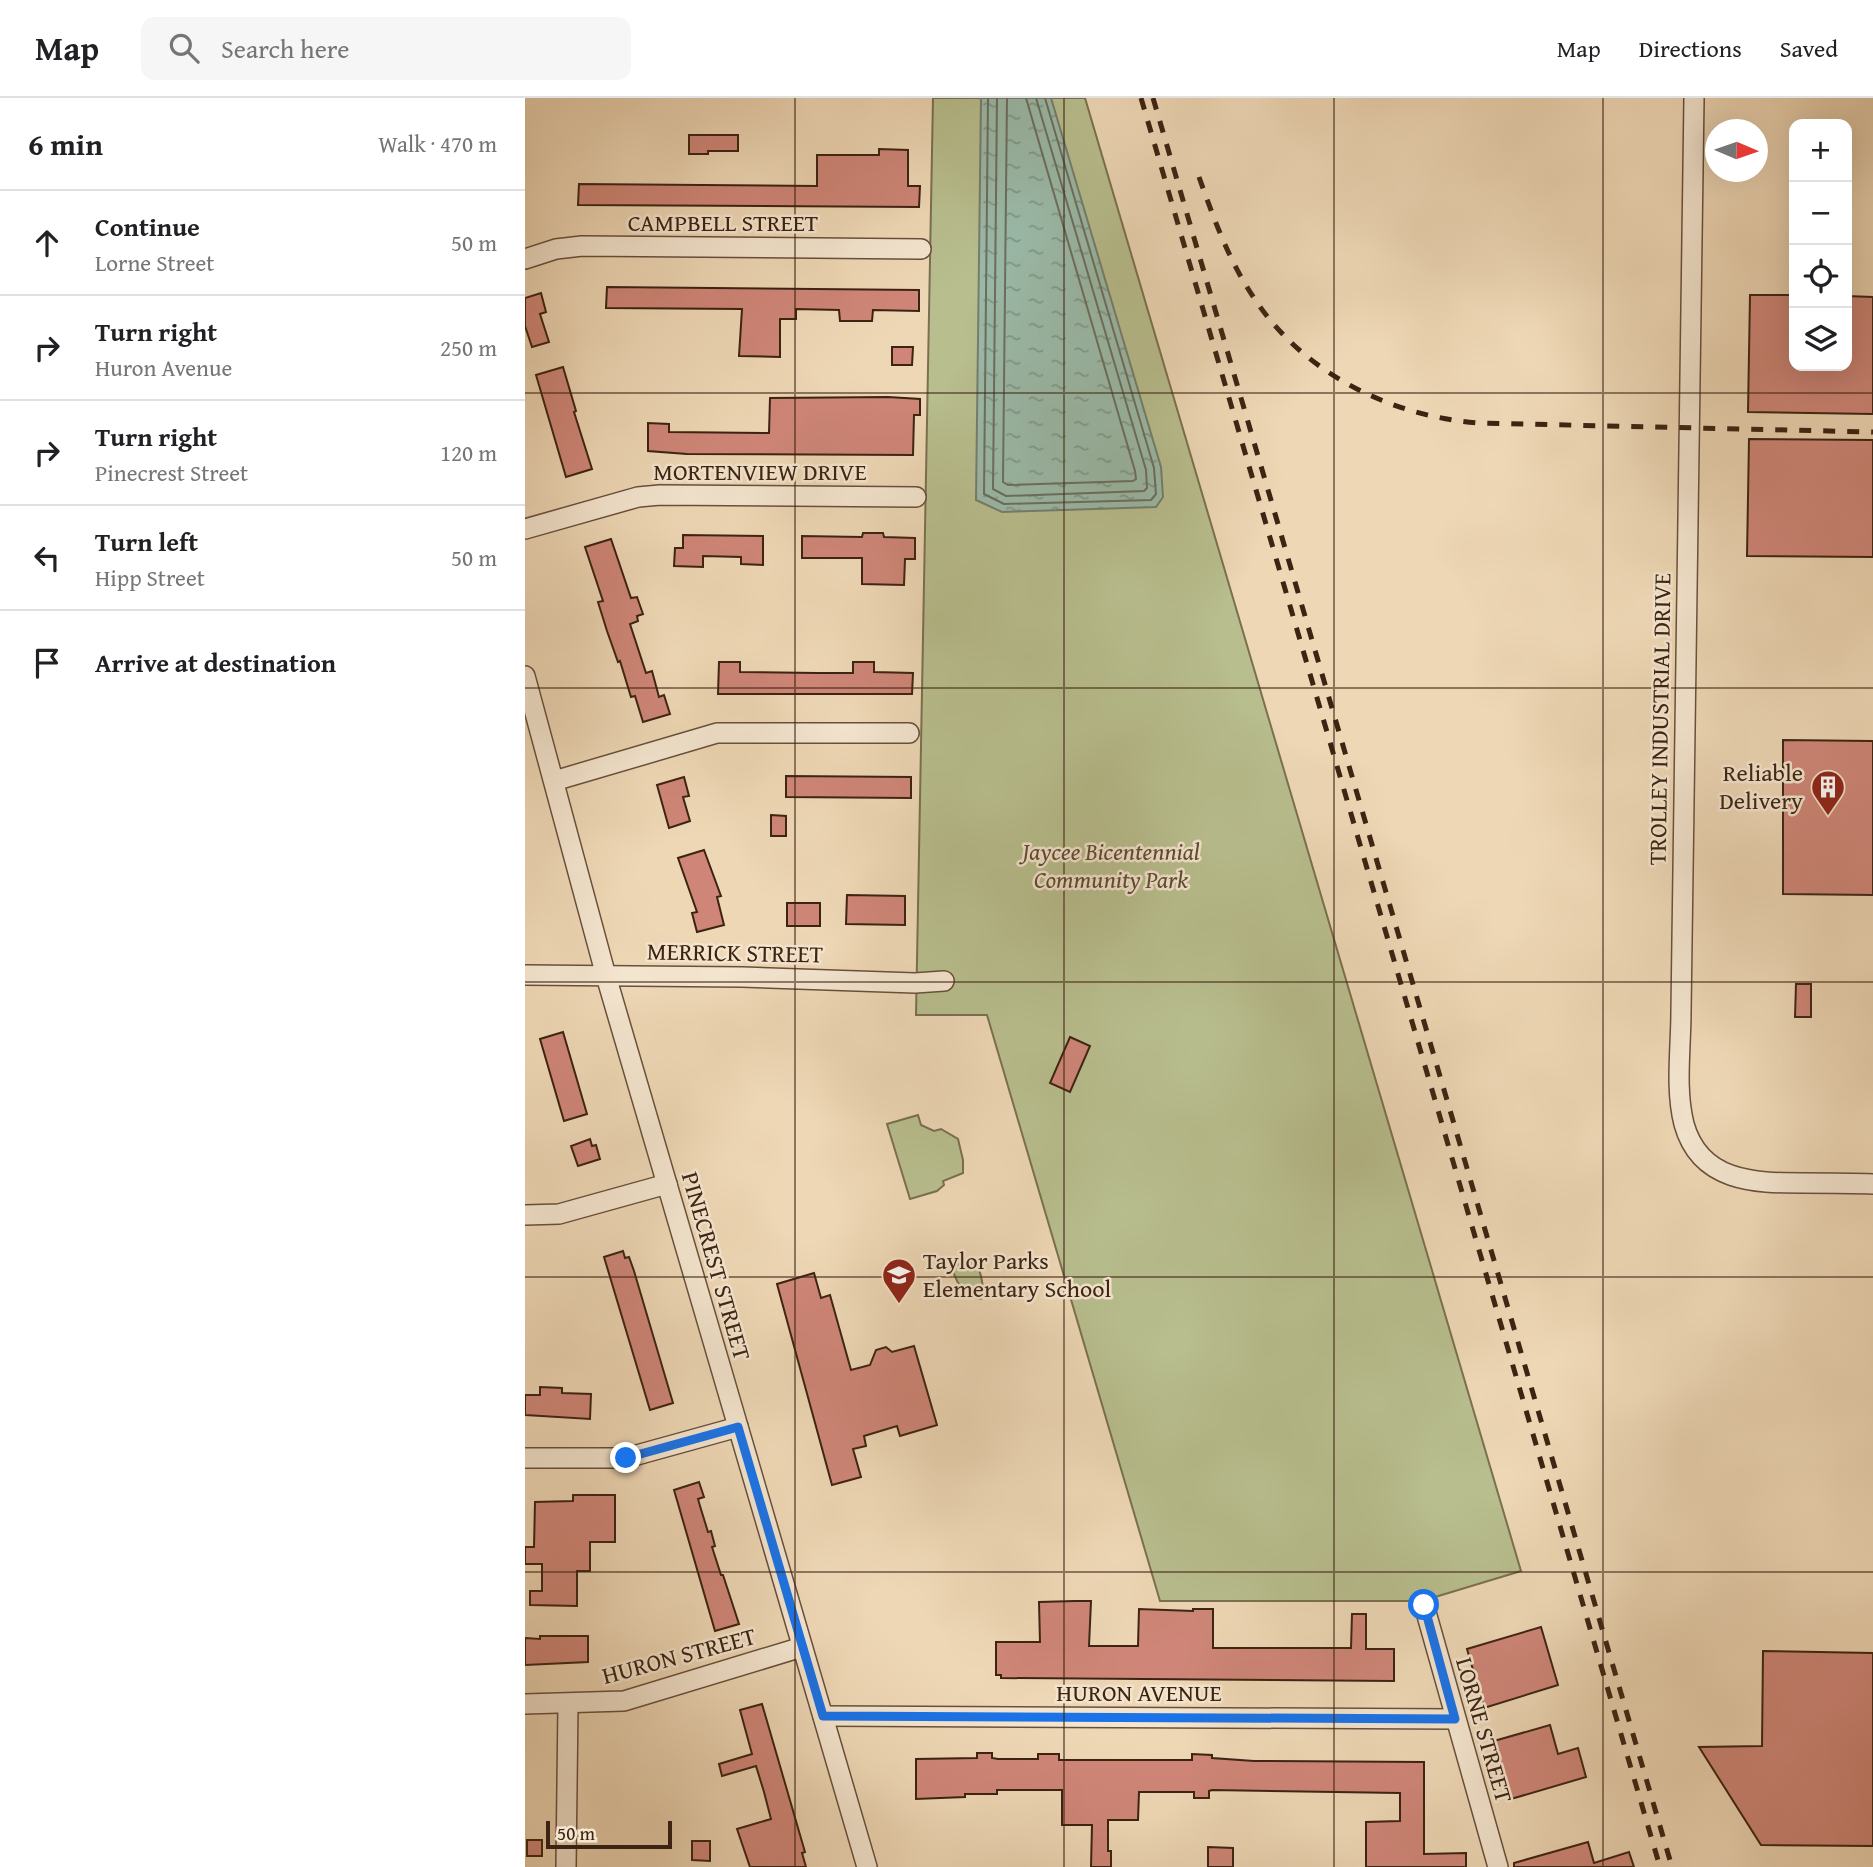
<!DOCTYPE html>
<meta charset="utf-8">
<style>
:root{--surface:#fff;--page:#f6f6f6;--text:#202124;--muted:#757577;--line:#e0e0e0}
body{margin:0;font-family:"Gentium Book Plus",serif;background:var(--page);color:var(--text)}
.controls{position:absolute;right:21px;top:21px;display:grid;overflow:hidden;border-radius:14px;box-shadow:0 7px 28px #0002}
.controls button{width:63px;height:63px;display:grid;place-items:center;padding:0;border:0;border-bottom:2px solid var(--line);background:var(--surface);color:var(--text);font:35px sans-serif}
.compass{position:absolute;left:1180px;top:21px;width:63px;height:63px;border-radius:50%;background:var(--surface);box-shadow:0 7px 28px #0002;rotate:92deg}
.scale{position:absolute;left:21px;bottom:18px;width:126px;box-sizing:border-box;padding-left:7px;border:4px solid #3c2312;border-top:0;font-size:19px;line-height:24px;white-space:nowrap;color:#3c2312;-webkit-text-stroke:5px #f4e5cf;paint-order:stroke}
.stop{position:absolute;width:21px;height:21px;margin:-16px;border:5px solid #1a73e8;border-radius:50%;background:#fff}
.stop.end{background:#1a73e8;border-color:#fff;box-shadow:0 2px 7px #0008}
.list{margin:0;padding:0;list-style:none}
h2{display:flex;justify-content:space-between;align-items:center;height:91px;margin:0;padding:0 28px;font-size:30px}
h2 small{font-size:23px;font-weight:400;color:var(--muted)}
.list li{display:grid;grid-template-columns:46px 1fr auto;gap:21px;align-items:center;box-sizing:border-box;height:105px;padding:0 28px;border-top:2px solid var(--line)}
.list b{display:block;font-size:26px;white-space:nowrap}
.list p{margin:0;font-size:23px;white-space:nowrap;color:var(--muted)}
.list em{font-size:23px;font-style:normal;color:var(--muted)}
.icon{flex:none;width:38px;height:38px;fill:none;stroke:currentColor;stroke-width:2;stroke-linecap:round;stroke-linejoin:round}
.map{position:relative;flex:none;width:1348px;height:1769px;overflow:hidden}
header{display:flex;align-items:center;gap:42px;box-sizing:border-box;height:98px;padding:0 35px;background:var(--surface);border-bottom:2px solid var(--line)}
header strong{font-size:33px}
nav{display:flex;gap:38px;margin-inline-start:auto;font-size:24px}
.search{width:490px;height:63px;background:var(--page);display:flex;align-items:center;gap:18px;box-sizing:border-box;padding:0 24px;border-radius:14px;color:var(--muted);font-size:26px}
main{display:flex}
aside{flex:1;background:var(--surface)}
.map>svg:first-child{display:block}
.park{fill:#b8be8e;stroke:#7a7050;stroke-width:2}
.water{fill:url(#water-ripples);stroke:#747e6d;stroke-width:2}
.lines{fill:none;stroke-linecap:round;stroke-linejoin:round}
.shore{stroke:#6b6e5e;stroke-width:2}
.building{fill:#cf8678;stroke:#3c2312;stroke-width:2}
.street-casing{stroke:#68503b;stroke-width:22}
.street{stroke:#f4e5cf;stroke-width:19}
.rail{stroke:#3c2312;stroke-width:5;stroke-dasharray:12 12;stroke-linecap:butt}
.route{stroke:#1a73e8;stroke-width:9}
.grid{fill:none;stroke:#3c2312;stroke-width:2;stroke-opacity:0.55}
.labels{text-anchor:middle;stroke-width:5;stroke-linejoin:round;paint-order:stroke}
.street-label{font-size:24px;fill:#3c2312;stroke:#f4e5cf}
.poi-label{font-size:24px;fill:#3c2312;stroke:#f4e5cf;text-anchor:end}
.park-label{font-size:24px;font-style:italic;fill:#5b4a31;stroke:#f4e5cf}
</style>
<header>
<strong>Map</strong>
<div class="search"><svg class="icon" aria-label="search" viewBox="0 0 24 24"><circle cx="10" cy="10" r="6"/><path d="M15 15l6 6"/></svg>Search here</div>
<nav><a>Map</a><a>Directions</a><a>Saved</a></nav>
</header>
<main>
<aside>
<h2>6 min<small>Walk · 470 m</small></h2>
<ul class="list">
<li><svg class="icon" aria-label="ahead" viewBox="0 0 24 24"><path d="M12 20V5M6 11l6-6 6 6"/></svg><div><b>Continue</b><p>Lorne Street</p></div><em>50 m</em></li>
<li><svg class="icon" aria-label="right" viewBox="0 0 24 24"><path d="M7 20v-9h11M14 6l5 5-5 5"/></svg><div><b>Turn right</b><p>Huron Avenue</p></div><em>250 m</em></li>
<li><svg class="icon" aria-label="right" viewBox="0 0 24 24"><path d="M7 20v-9h11M14 6l5 5-5 5"/></svg><div><b>Turn right</b><p>Pinecrest Street</p></div><em>120 m</em></li>
<li><svg class="icon" aria-label="left" viewBox="0 0 24 24"><path d="M17 20v-9H6M10 6l-5 5 5 5"/></svg><div><b>Turn left</b><p>Hipp Street</p></div><em>50 m</em></li>
<li><svg class="icon" aria-label="arrive" viewBox="0 0 24 24"><path d="M6 21V4h12l-3 4 3 4H6"/></svg><div><b>Arrive at destination</b></div></li>
</ul>
</aside>
<div class="map">
<svg width="1348" height="1769" viewBox="0 0 1348 1769">
<defs>
<pattern id="water-ripples" width="26" height="14" patternUnits="userSpaceOnUse" patternTransform="scale(1.75)"><rect width="26" height="14" fill="#9abaa9"/><path d="M2 4q2-2 4 0t4 0M15 11q2-2 4 0t4 0" fill="none" stroke="#7f9788"/></pattern>
</defs>
<rect width="100%" height="100%" fill="#eed7b5"/>
<filter id="stains"><feTurbulence type="fractalNoise" baseFrequency=".00286" numOctaves="4"/><feColorMatrix values="0 0 0 0 .2 0 0 0 0 .09 0 0 0 0 .02 0 0 0 .5 -.17"/></filter>
<radialGradient id="worn" r=".72"><stop offset=".6" stop-color="#630" stop-opacity="0"/><stop offset="1" stop-color="#630" stop-opacity=".3"/></radialGradient>
<g class="park">
<path d="M408 0H560L996 1473 897 1503H635L462 917H391Z"/>
<path d="M393 1017 396 1027 409 1033 416 1031 433 1041 438 1062V1075L418 1083 419 1087 412 1093 385 1101 362 1026Z"/>
<path d="M446 1163 452 1165C456 1177 460 1189 456 1201 436 1198 432 1184 426 1168Z"/>
</g>
<path class="water" d="M456 0H526L636 369 638 399 631 409 477 414 451 402Z"/>
<g class="lines">
<g class="shore">
<path d="M463 0 459 396 479 406 626 402 631 396 629 370 520 0"/>
<path d="M472 0 468 391 481 398 619 393 622 390 621 372 511 0"/>
<path d="M482 0 478 384 483 387 608 383 611 381 610 373 501 0"/>
</g>
</g>
<g class="building">
<path d="M164 37H213V53H183V56H164Z"/>
<path d="M354 51 383 52V88H395L394 109 53 107 54 86 292 88V57H354Z"/>
<path d="M82 189 394 192V213L348 212 347 223H315L314 212 271 211V221H255V259L214 258 217 211 81 210Z"/>
<path d="M16 195 21 214 15 216 24 244 7 249 0 228V200Z"/>
<path d="M1225 197H1269V268H1322V198L1348 199V316L1223 314Z"/>
<path d="M367 249H388L387 267H367Z"/>
<path d="M38 269 51 313 49 314 67 371 41 379 11 277Z"/>
<path d="M363 299 395 301V317H389L388 357 162 356 123 353V325L144 326V334L244 335 245 300Z"/>
<path d="M1224 341 1348 342V459L1222 458Z"/>
<path d="M338 435H358L359 439 390 440V461H380L379 487 337 486V460H277V438L337 439Z"/>
<path d="M158 437 238 438V467L216 466V459L178 458V469L149 468 150 450H158Z"/>
<path d="M86 441 106 500 112 499 118 516 112 518 113 523 105 526 121 575 127 573 134 599 139 597 145 616 118 624 110 598 106 599 95 563 93 564 82 533 73 504 78 503 60 449Z"/>
<path d="M194 564H215V574L292 575H328V564H349V574L388 575 387 596H193Z"/>
<path d="M1258 642 1348 643V797L1258 796Z"/>
<path d="M261 678 386 679V700L261 699Z"/>
<path d="M159 679 164 698 158 699 165 723 144 730 132 687Z"/>
<path d="M246 717 261 718V738H246Z"/>
<path d="M179 752 196 798 192 799 199 827 172 834 167 815 172 814 153 760Z"/>
<path d="M322 797 380 798V827L321 826Z"/>
<rect x="262" y="805" width="33" height="23"/>
<path d="M1271 886H1286V919H1270Z"/>
<path d="M38 934 62 1016 39 1023 15 941Z"/>
<path d="M545 939 565 948 545 994 525 985Z"/>
<path d="M65 1041 67 1048 71 1047 75 1061 53 1068 46 1048Z"/>
<path d="M98 1153 100 1160 104 1159 109 1173 148 1305 125 1312 79 1159Z"/>
<path d="M289 1175 296 1200 305 1197 326 1272 345 1267 351 1252 361 1249 367 1254 389 1248 412 1327 375 1338 372 1328 339 1338 341 1348 328 1351 336 1379 307 1387 252 1186Z"/>
<path d="M15 1289 37 1290V1295L66 1296 65 1321 0 1317V1297H15Z"/>
<path d="M174 1384 179 1399 173 1401 175 1408 183 1434 186 1433 190 1448 187 1449 196 1477H198L214 1526 190 1533 149 1392Z"/>
<path d="M48 1397H90V1444H65V1473H52V1508L5 1507V1493H17V1466H0V1449H9L10 1404 48 1403Z"/>
<path d="M550 1503H566L564 1548H613L614 1511 668 1513V1511H688V1550H826L827 1516H841V1551H869V1583L476 1580V1577H471V1544H515L514 1504Z"/>
<path d="M1016 1529 1033 1587 959 1610 942 1551Z"/>
<path d="M15 1538H63V1564L0 1567V1540L15 1541Z"/>
<path d="M1238 1553 1348 1555V1748L1236 1747 1174 1649 1237 1648Z"/>
<path d="M237 1606 280 1754 277 1755 281 1769H225L212 1731 246 1721 239 1694 231 1668 197 1678 194 1666 227 1656 215 1612Z"/>
<path d="M1025 1627 1033 1656 1053 1650 1061 1679 986 1701 969 1643Z"/>
<path d="M452 1655H467V1660L473 1661H513V1656H534V1662H667V1656L687 1657V1660L729 1663 899 1664V1756L941 1755V1769H841V1724L875 1723V1695L687 1692 684 1693V1700H669V1694H614L613 1722H583V1753H586V1769H566L567 1727H537V1692H472V1696H440V1699L391 1701V1661L452 1660Z"/>
<rect x="2" y="1742" width="15" height="16"/>
<path d="M167 1743H185V1763L167 1762Z"/>
<path d="M1063 1744 1069 1765 1104 1754 1109 1769H989V1765Z"/>
<path d="M683 1749 708 1750V1769H683Z"/>
</g>
<g class="lines">
<g class="street-casing">
<g id="street">
<path d="M1169 0 1156 913C1156 950 1150 991 1159 1026 1175 1084 1229 1085 1278 1085 1301 1085 1325 1085 1348 1086"/>
<path d="M0 161 31 151 57 148 396 151"/>
<path d="M0 431 113 399 135 397 391 399"/>
<path d="M0 578 81 878 342 1769"/>
<path d="M29 683 192 635H384"/>
<path d="M0 877 217 879 390 885 419 883"/>
<path d="M0 1117 34 1116 142 1086"/>
<path d="M0 1360H101L213 1329"/>
<path d="M899 1507 973 1769"/>
<path d="M0 1606 99 1603 277 1549"/>
<path d="M298 1618 930 1621"/>
<path d="M41 1769 43 1606"/>
</g>
</g>
<use href="#street" class="street"/>
<g class="rail">
<path d="M616 0 1135 1769"/>
<path d="M628 0 1147 1769"/>
<path d="M674 79C689 121 704 163 729 200 778 275 865 318 953 325L1348 334"/>
</g>
</g>
<g class="lines">
<path class="route" d="M101 1360 213 1329 298 1618 930 1621 899 1507"/>
</g>
<path class="grid" d="M270 0V1769M539 0V1769M809 0V1769M1078 0V1769M0 295H1348M0 590H1348M0 884H1348M0 1179H1348M0 1474H1348"/>
<defs>
<g id="building-pin" transform="scale(1.75)"><path d="M0 17L-7.5 6A9.5 9.5 0 1 1 7.5 6Z" fill="#8f2418" stroke="#f4e5cf"/><path d="M-4-6H4V6H1V3H-1V6H-4ZM-2.5-4.3h1.7v1.8h-1.7ZM.8-4.3h1.7v1.8H.8ZM-2.5-1h1.7V.8h-1.7ZM.8-1h1.7V.8H.8Z" fill="#fff"/></g>
<g id="school-pin" transform="scale(1.75)"><path d="M0 17L-7.5 6A9.5 9.5 0 1 1 7.5 6Z" fill="#8f2418" stroke="#f4e5cf"/><path d="M0-5L7-2L0 1L-7-2ZM-4 1L0 2.5L4 1V4Q0 6-4 4Z" fill="#fff"/></g>
</defs>
<g fill-rule="evenodd">
<use href="#building-pin" x="1303" y="689"/>
<use href="#school-pin" x="374" y="1177"/>
</g>
<g class="labels">
<g class="street-label">
<text x="198" y="133">CAMPBELL STREET</text>
<text x="235" y="382">MORTENVIEW DRIVE</text>
<text transform="translate(1135 621) rotate(-89)" y="8">TROLLEY INDUSTRIAL DRIVE</text>
<text transform="translate(210 855) rotate(1)" y="8">MERRICK STREET</text>
<text transform="translate(191 1168) rotate(74)" y="8">PINECREST STREET</text>
<text transform="translate(154 1558) rotate(-15)" y="8">HURON STREET</text>
<text x="614" y="1603">HURON AVENUE</text>
<text transform="translate(959 1632) rotate(74)" y="8">LORNE STREET</text>
</g>
<g class="poi-label">
<text x="1278" y="683">Reliable<tspan x="1278" dy="28">Delivery</tspan></text>
<text x="398" y="1171" text-anchor="start">Taylor Parks<tspan x="398" dy="28">Elementary School</tspan></text>
</g>
<g class="park-label">
<text x="586" y="762">Jaycee Bicentennial<tspan x="586" dy="28">Community Park</tspan></text>
</g>
</g>
<rect width="100%" height="100%" filter="url(#stains)"/>
<rect width="100%" height="100%" fill="url(#worn)"/>
</svg>
<div class="controls">
<button>+</button>
<button>−</button>
<button><svg class="icon" aria-label="locate" viewBox="0 0 24 24"><circle cx="12" cy="12" r="6"/><path d="M12 2v4M12 18v4M2 12h4M18 12h4"/></svg></button>
<button><svg class="icon" aria-label="layers" viewBox="0 0 24 24"><path d="M12 4l9 5-9 5-9-5zM3 14l9 5 9-5"/></svg></button>
</div>
<svg class="compass" viewBox="-18 -18 36 36"><path d="M0-13l5 13h-10z" fill="#e53935"/><path d="M0 13l5-13h-10z" fill="#757577"/></svg>
<div class="scale">50 m</div>
<div class="stop" style="left:899px;top:1507px"></div>
<div class="stop end" style="left:101px;top:1360px"></div>
</div>
</main>
